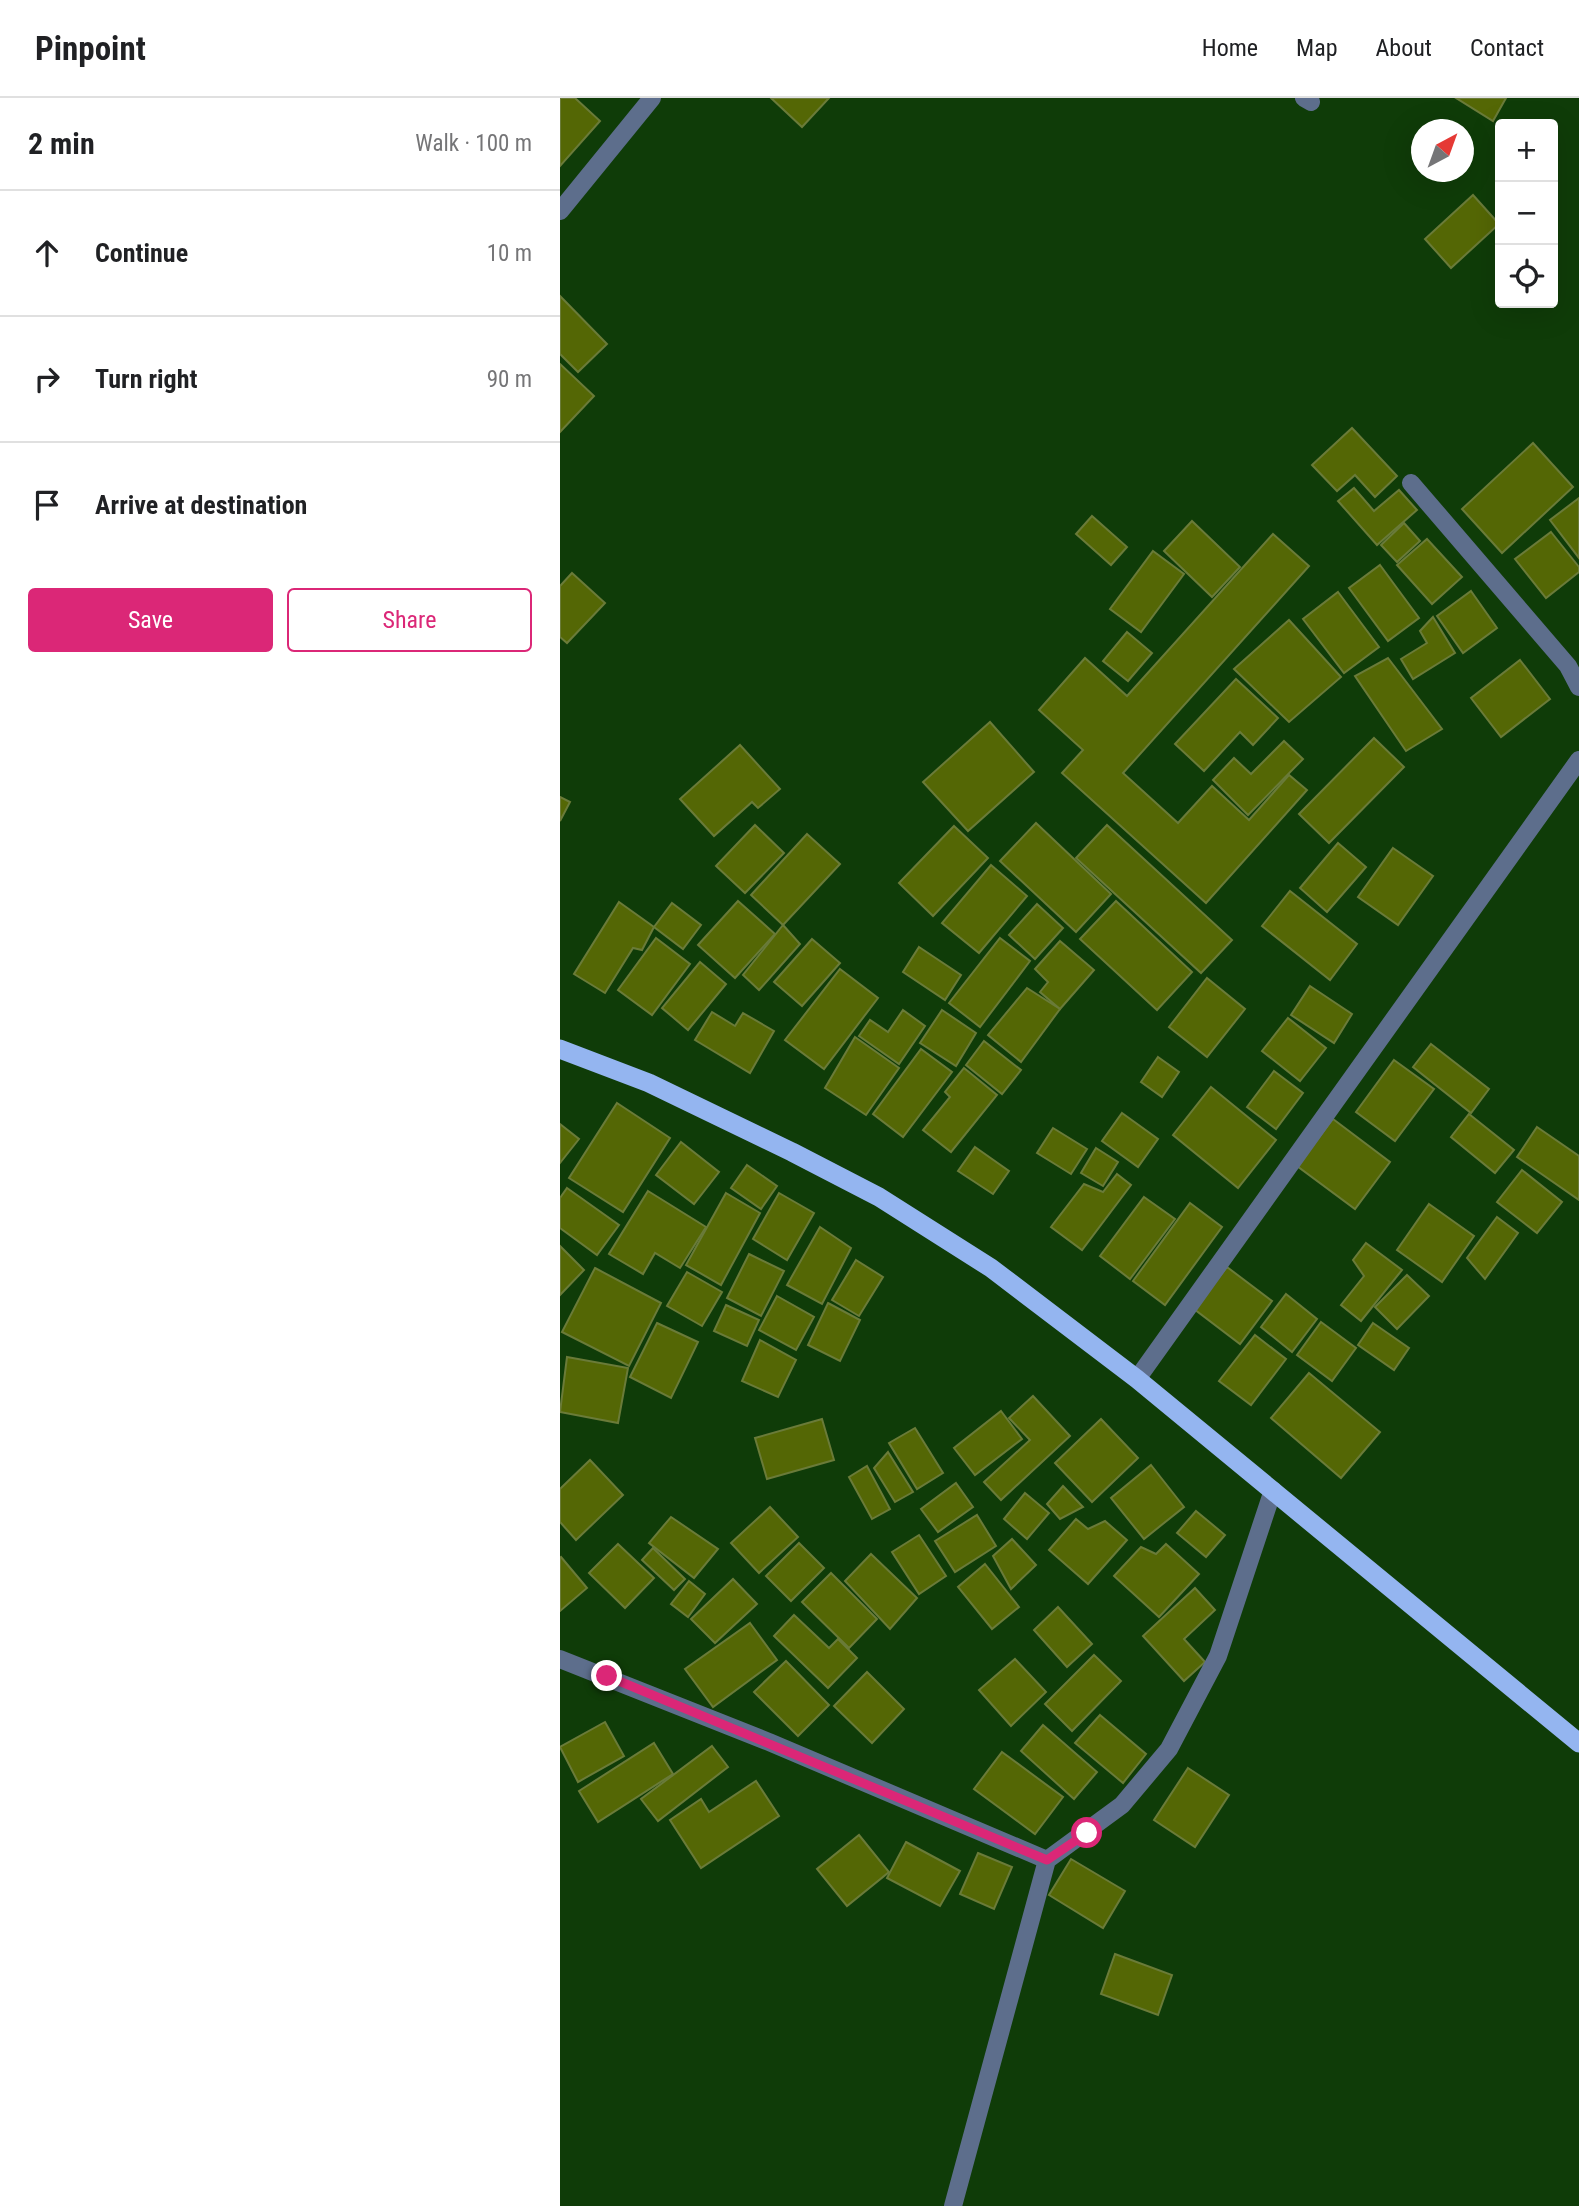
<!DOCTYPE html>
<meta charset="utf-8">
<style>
:root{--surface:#fff;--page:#f6f6f6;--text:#202124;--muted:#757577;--line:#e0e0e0;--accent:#db2777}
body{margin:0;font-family:"Roboto Condensed",sans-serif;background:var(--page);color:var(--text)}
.controls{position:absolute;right:21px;top:21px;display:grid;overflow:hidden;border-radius:7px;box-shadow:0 7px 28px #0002}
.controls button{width:63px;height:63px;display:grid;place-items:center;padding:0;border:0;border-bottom:2px solid var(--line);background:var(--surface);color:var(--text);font:35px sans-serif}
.compass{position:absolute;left:851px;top:21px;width:63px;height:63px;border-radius:50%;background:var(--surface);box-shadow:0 7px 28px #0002;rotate:41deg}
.stop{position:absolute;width:21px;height:21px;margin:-16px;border:5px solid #db2777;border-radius:50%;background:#fff}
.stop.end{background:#db2777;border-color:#fff;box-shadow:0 2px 7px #0008}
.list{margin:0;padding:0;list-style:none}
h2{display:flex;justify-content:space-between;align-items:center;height:91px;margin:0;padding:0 28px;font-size:30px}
h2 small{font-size:23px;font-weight:400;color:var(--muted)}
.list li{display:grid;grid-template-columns:46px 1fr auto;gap:21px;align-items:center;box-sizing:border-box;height:126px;padding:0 28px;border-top:2px solid var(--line)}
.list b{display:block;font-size:26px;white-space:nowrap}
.list em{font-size:23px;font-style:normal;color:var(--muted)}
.actions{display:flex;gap:14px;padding:21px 28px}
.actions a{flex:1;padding:16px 0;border:2px solid var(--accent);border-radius:7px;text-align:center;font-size:24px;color:var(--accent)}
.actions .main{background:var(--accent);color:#fff}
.icon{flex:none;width:38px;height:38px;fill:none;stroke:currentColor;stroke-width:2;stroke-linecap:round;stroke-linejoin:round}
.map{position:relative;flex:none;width:1019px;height:2108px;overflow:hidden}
header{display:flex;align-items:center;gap:42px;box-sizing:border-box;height:98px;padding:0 35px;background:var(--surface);border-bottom:2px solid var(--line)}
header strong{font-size:33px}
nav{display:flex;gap:38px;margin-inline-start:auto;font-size:24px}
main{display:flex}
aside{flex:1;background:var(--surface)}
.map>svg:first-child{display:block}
.building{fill:#546705;stroke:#6a7b39;stroke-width:2}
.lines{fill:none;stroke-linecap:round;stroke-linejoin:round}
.minor{stroke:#5d6e8c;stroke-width:18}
.trunk{stroke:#94b5f0;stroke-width:19}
.route{stroke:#db2777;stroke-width:9}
</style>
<header>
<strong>Pinpoint</strong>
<nav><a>Home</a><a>Map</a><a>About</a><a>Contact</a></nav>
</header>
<main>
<aside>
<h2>2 min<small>Walk · 100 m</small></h2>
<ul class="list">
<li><svg class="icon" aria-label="ahead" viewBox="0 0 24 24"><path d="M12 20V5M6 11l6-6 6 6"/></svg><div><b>Continue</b></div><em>10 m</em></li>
<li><svg class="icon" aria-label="right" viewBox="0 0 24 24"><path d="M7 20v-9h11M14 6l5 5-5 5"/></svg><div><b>Turn right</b></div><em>90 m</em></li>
<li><svg class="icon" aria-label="arrive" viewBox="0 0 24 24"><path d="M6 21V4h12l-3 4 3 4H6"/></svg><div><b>Arrive at destination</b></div></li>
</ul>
<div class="actions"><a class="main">Save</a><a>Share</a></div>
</aside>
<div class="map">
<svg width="1019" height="2108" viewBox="0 0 1019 2108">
<rect width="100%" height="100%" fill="#0f3c08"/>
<g class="building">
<path d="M0 0H15L40 23 0 68Z"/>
<path d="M211 0H269L242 29Z"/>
<path d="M896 0H946L933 23Z"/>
<path d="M913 97 939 126 891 170 865 141Z"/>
<path d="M0 198 47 246 18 274 0 256Z"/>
<path d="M0 266 34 298 0 334Z"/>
<path d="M792 330 837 378 815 399 795 377 777 393 752 367Z"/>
<path d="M973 345 1013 389 942 455 902 411Z"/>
<path d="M794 390 814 413 839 392 857 412 817 447 778 403Z"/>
<path d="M1019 400V460L990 422Z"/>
<path d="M532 418 567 449 551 467 516 436Z"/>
<path d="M632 423 680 469 652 499 604 453Z"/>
<path d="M844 425 860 443 837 464 821 447Z"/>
<path d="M991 434 1019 469V474L986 500 955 461Z"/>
<path d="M713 436 749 468 563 675 618 725 652 688 689 722 729 677 747 692 646 805 502 675 523 652 479 612 525 560 567 598Z"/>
<path d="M867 441 902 479 872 506 837 467Z"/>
<path d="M593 453 624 476 581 534 550 511Z"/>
<path d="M820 467 859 520 828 543 789 490Z"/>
<path d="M12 475 45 505 7 545 0 539V488Z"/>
<path d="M911 493 937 530 903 555 877 518Z"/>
<path d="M778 494 819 549 784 575 743 521Z"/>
<path d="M873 519 895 555 853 581 841 561 867 545 860 533Z"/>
<path d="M729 522 781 579 729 624 674 571Z"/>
<path d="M567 534 592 555 568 583 543 563Z"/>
<path d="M828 560 882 631 846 653 795 578Z"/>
<path d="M960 562 990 601 941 639 911 600Z"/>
<path d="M676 581 718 620 693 647 680 634 644 673 615 646Z"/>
<path d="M430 624 474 674 408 733 363 684Z"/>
<path d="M814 640 844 669 769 745 739 716Z"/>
<path d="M724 643 743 661 688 717 653 682 674 660 691 676Z"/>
<path d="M180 647 220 691 198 710 192 704 154 738 120 701Z"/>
<path d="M0 699 10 704 0 723Z"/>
<path d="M476 725 551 796 516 834 440 763Z"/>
<path d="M195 727 224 755 185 795 156 768Z"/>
<path d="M547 727 672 842 641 875 516 760Z"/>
<path d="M394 728 428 760 373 818 339 785Z"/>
<path d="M247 736 280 766 223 827 191 797Z"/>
<path d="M778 745 806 769 767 814 740 790Z"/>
<path d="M833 750 873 778 838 827 798 799Z"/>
<path d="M431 767 467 798 419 855 382 825Z"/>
<path d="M730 793 797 846 770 882 702 828Z"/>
<path d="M178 803 215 836 175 880 138 847Z"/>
<path d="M556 803 632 874 597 912 520 841Z"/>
<path d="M59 804 94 829 82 852 73 850 45 895 14 876Z"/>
<path d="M112 805 141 827 123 851 94 829Z"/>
<path d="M477 806 503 830 475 861 449 837Z"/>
<path d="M223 827 240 846 199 892 183 877Z"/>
<path d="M96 840 130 866 92 917 58 892Z"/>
<path d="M440 840 470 863 420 929 389 905Z"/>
<path d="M252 841 280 865 242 908 214 884Z"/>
<path d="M500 843 534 872 500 911 480 894 488 884 475 871Z"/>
<path d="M359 849 401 877 385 902 343 874Z"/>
<path d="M140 864 166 886 128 932 102 910Z"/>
<path d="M280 871 318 900 264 971 225 942Z"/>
<path d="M647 880 685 911 647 959 609 929Z"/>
<path d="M750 888 792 916 774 945 731 917Z"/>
<path d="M467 890 500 911 461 964 428 937Z"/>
<path d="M343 912 365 928 339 966 299 938 310 922 328 934Z"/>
<path d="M382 912 416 935 396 968 360 945Z"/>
<path d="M152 914 175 928 183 915 214 933 190 975 135 942Z"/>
<path d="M728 920 766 950 740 983 702 953Z"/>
<path d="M295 939 339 970 306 1017 265 990Z"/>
<path d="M424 943 461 972 442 996 406 967Z"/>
<path d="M871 946 929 991 911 1015 853 969Z"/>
<path d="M361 951 392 974 343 1039 313 1016Z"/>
<path d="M598 959 619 974 602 999 581 984Z"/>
<path d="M834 962 874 991 835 1043 796 1014Z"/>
<path d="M404 970 437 997 391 1054 363 1032 390 999 385 994Z"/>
<path d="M714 973 743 995 716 1031 687 1009Z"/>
<path d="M651 989 716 1042 678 1090 613 1037Z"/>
<path d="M57 1005 110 1040 63 1114 9 1080Z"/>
<path d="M562 1015 598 1041 578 1069 542 1043Z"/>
<path d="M909 1016 954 1052 935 1075 891 1039Z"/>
<path d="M773 1021 830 1064 795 1111 737 1068Z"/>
<path d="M0 1026 19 1041 0 1065Z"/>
<path d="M977 1029 1019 1058V1102L957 1059Z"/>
<path d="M493 1030 527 1051 511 1076 477 1055Z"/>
<path d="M121 1044 159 1074 134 1106 96 1077Z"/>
<path d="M415 1049 449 1073 433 1096 398 1073Z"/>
<path d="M536 1050 558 1064 543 1088 521 1075Z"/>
<path d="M187 1067 217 1088 201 1111 171 1090Z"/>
<path d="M962 1072 1002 1104 977 1135 937 1104Z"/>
<path d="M557 1076 571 1087 522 1152 491 1129 524 1086 543 1094Z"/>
<path d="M7 1090 59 1127 37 1157 0 1130V1100Z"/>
<path d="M88 1093 146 1129 120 1170 95 1155 83 1176 49 1156Z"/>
<path d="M166 1095 200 1115 161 1187 126 1167Z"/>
<path d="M219 1095 254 1115 227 1162 193 1141Z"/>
<path d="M584 1099 615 1121 570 1181 540 1158Z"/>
<path d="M630 1105 662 1129 605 1207 573 1183Z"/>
<path d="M869 1106 914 1138 882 1184 837 1152Z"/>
<path d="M937 1119 958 1135 925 1181 907 1160Z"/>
<path d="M260 1129 291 1150 262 1206 227 1187Z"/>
<path d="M806 1145 842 1172 801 1223 781 1207 804 1178 793 1162Z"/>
<path d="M0 1148 24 1172 0 1197Z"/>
<path d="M189 1156 224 1173 201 1218 167 1200Z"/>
<path d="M296 1162 323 1179 299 1218 272 1202Z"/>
<path d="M667 1169 712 1203 680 1246 634 1211Z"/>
<path d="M35 1170 101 1205 69 1268 2 1234Z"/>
<path d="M127 1174 162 1194 142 1228 107 1208Z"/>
<path d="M847 1177 869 1198 837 1231 815 1209Z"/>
<path d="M726 1196 757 1221 732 1254 701 1229Z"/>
<path d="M217 1198 254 1219 236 1252 199 1232Z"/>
<path d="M268 1205 300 1222 280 1263 248 1247Z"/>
<path d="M166 1207 199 1222 187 1248 154 1233Z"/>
<path d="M761 1224 796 1250 772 1283 737 1257Z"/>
<path d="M97 1225 138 1244 111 1300 70 1279Z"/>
<path d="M813 1225 849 1250 834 1272 798 1247Z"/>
<path d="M695 1237 726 1261 691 1307 659 1283Z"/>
<path d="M200 1242 236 1262 218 1299 182 1283Z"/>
<path d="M7 1259 68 1270 58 1325 0 1314Z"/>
<path d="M749 1275 820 1334 781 1380 711 1320Z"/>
<path d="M473 1298 510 1338 441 1402 424 1384 470 1342 449 1320Z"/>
<path d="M441 1313 462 1341 415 1377 394 1350Z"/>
<path d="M262 1321 274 1362 207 1381 195 1340Z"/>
<path d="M541 1321 578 1360 532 1404 495 1365Z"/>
<path d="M355 1330 383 1375 357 1391 329 1345Z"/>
<path d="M328 1354 353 1394 335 1404 314 1370Z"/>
<path d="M30 1362 63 1397 16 1442 0 1424V1391Z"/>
<path d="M591 1367 624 1409 584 1441 551 1400Z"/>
<path d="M307 1368 330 1411 312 1421 289 1379Z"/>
<path d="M396 1385 413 1409 378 1434 361 1411Z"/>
<path d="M503 1388 523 1409 500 1421 487 1406Z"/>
<path d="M465 1395 489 1415 467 1441 444 1421Z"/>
<path d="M210 1409 238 1439 199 1475 171 1445Z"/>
<path d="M636 1413 665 1437 646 1459 617 1435Z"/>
<path d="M417 1417 436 1448 395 1474 375 1443Z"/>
<path d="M111 1419 158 1451 134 1480 89 1445Z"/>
<path d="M516 1421 528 1431 545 1423 567 1442 528 1486 489 1452Z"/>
<path d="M359 1437 386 1478 359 1496 332 1454Z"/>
<path d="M452 1441 476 1467 451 1491 433 1458Z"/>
<path d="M239 1445 264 1470 231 1503 206 1478Z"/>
<path d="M58 1446 94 1480 65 1510 29 1475Z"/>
<path d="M606 1446 639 1476 599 1519 554 1478 581 1449 596 1456Z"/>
<path d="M93 1450 125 1481 114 1492 82 1462Z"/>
<path d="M311 1456 357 1500 330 1531 285 1483Z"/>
<path d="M1 1459 27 1490 0 1513V1460Z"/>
<path d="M425 1466 459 1509 432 1531 398 1489Z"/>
<path d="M271 1475 317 1521 289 1550 242 1504Z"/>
<path d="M173 1481 197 1506 155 1545 131 1521Z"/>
<path d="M129 1483 145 1496 128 1519 111 1506Z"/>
<path d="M635 1490 655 1512 624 1541 645 1564 624 1583 583 1538Z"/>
<path d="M498 1509 532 1546 507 1569 474 1532Z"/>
<path d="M234 1517 269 1550 278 1541 297 1560 268 1590 214 1538Z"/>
<path d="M190 1525 217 1562 153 1609 125 1571Z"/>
<path d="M534 1557 561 1583 512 1633 485 1606Z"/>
<path d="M455 1561 486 1594 451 1628 419 1592Z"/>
<path d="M226 1563 269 1607 238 1638 194 1594Z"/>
<path d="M307 1574 344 1611 312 1645 274 1608Z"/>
<path d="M540 1617 586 1656 563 1685 515 1645Z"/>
<path d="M45 1624 64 1658 18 1684 0 1649Z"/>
<path d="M483 1627 537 1674 514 1701 461 1653Z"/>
<path d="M94 1645 113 1676 38 1724 19 1693Z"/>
<path d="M152 1648 168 1669 98 1723 81 1701Z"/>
<path d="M442 1654 503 1699 475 1736 414 1691Z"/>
<path d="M628 1670 669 1697 635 1749 594 1722Z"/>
<path d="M196 1683 219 1718 141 1770 110 1722 141 1701 149 1714Z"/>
<path d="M299 1737 329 1774 287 1808 257 1771Z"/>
<path d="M346 1744 400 1773 380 1808 327 1780Z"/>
<path d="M418 1755 452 1769 434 1811 400 1796Z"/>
<path d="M511 1761 565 1793 543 1830 489 1797Z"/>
<path d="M555 1856 612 1877 598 1917 541 1896Z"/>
</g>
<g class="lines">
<g class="minor">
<path d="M744 0 751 4"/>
<path d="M0 113 92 0"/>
<path d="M851 385 1008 568 1019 589"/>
<path d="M577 1281 1019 662"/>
<path d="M0 1561 209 1644 487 1762"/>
<path d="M393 2108 487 1762 562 1707 609 1651 658 1558 713 1392"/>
</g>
<path class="trunk" d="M0 951 89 985 232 1054 319 1099 431 1170 577 1281 1019 1645"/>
</g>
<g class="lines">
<path class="route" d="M47 1578 487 1762 527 1735"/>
</g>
</svg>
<div class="controls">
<button>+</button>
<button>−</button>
<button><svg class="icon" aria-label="locate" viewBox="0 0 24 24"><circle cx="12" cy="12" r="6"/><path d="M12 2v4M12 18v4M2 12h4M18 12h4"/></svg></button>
</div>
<svg class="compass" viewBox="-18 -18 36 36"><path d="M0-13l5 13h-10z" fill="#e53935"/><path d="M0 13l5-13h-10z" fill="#757577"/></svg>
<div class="stop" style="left:527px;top:1735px"></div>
<div class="stop end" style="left:47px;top:1578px"></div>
</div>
</main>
